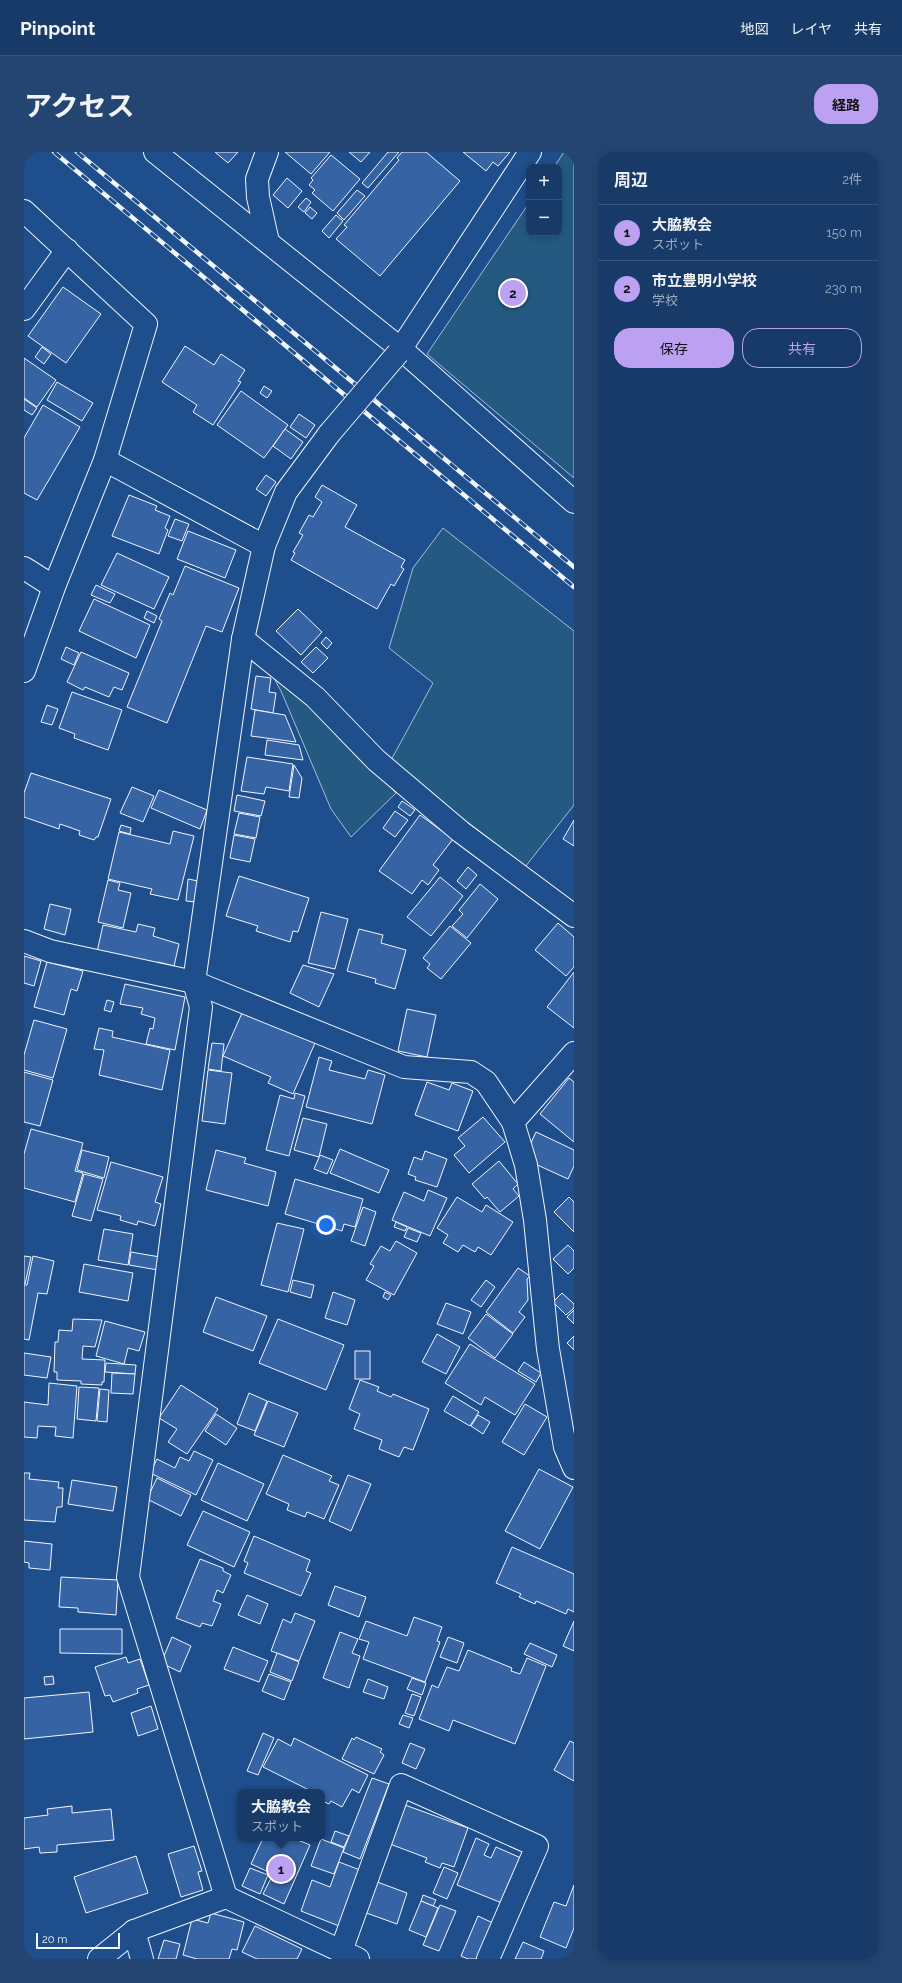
<!DOCTYPE html>
<html lang="ja">
<meta charset="utf-8">
<style>
:root{--surface:#173a69;--page:#244571;--text:#f1f3f6;--muted:#9eadc0;--line:#36547d;--accent:#bca0f2}
body{margin:0;font-family:Raleway,"Noto Sans JP",sans-serif;background:var(--page);color:var(--text)}
.controls{position:absolute;right:12px;top:12px;display:grid;overflow:hidden;border-radius:8px;box-shadow:0 2px 10px #0003}
.controls button{width:36px;height:36px;display:grid;place-items:center;padding:0;border:0;border-bottom:1px solid var(--line);background:var(--surface);color:var(--text);font:20px sans-serif}
.scale{position:absolute;left:12px;bottom:10px;width:84px;box-sizing:border-box;padding-left:4px;border:2px solid #f2f6ff;border-top:0;font-size:11px;line-height:14px;white-space:nowrap;color:#f2f6ff;-webkit-text-stroke:3px #1f4e8c;paint-order:stroke}
.you{position:absolute;left:302px;top:1073px;width:14px;height:14px;margin:-10px;border:3px solid #fff;border-radius:50%;background:#1a73e8;box-shadow:0 0 0 6px #1a73e833}
.badge{display:grid;place-items:center;width:26px;height:26px;border-radius:50%;background:var(--accent);color:#111;font-size:13px;font-weight:700}
.pin{position:absolute;translate:-50% -50%;border:2px solid #fff;box-shadow:0 1px 4px #0006}
.popup{position:absolute;left:213px;top:1637px;width:88px;height:52px;box-sizing:border-box;display:grid;place-content:center;border-radius:8px;background:var(--surface);filter:drop-shadow(0 1px 3px #0005);font-size:13px;white-space:nowrap;color:var(--muted)}
.popup b{font-size:15px;color:var(--text)}
.popup::after{content:'';position:absolute;left:50%;top:100%;margin-left:-8px;border:8px solid transparent;border-top-color:var(--surface)}
.list{margin:0;padding:0;list-style:none}
h2{display:flex;justify-content:space-between;align-items:center;height:52px;margin:0;padding:0 16px;font-size:17px}
h2 small{font-size:13px;font-weight:400;color:var(--muted)}
.list li{display:grid;grid-template-columns:26px 1fr auto;gap:12px;align-items:center;box-sizing:border-box;height:56px;padding:0 16px;border-top:1px solid var(--line)}
.list b{display:block;font-size:15px;white-space:nowrap}
.list p{margin:0;font-size:13px;white-space:nowrap;color:var(--muted)}
.list em{font-size:13px;font-style:normal;color:var(--muted)}
.actions{display:flex;gap:8px;padding:12px 16px}
.actions a{flex:1;padding:9px 0;border:1px solid var(--accent);border-radius:16px;text-align:center;font-size:14px;color:var(--accent)}
.actions .main{background:var(--accent);color:#111}
.map{position:relative;flex:none;width:550px;height:1807px;overflow:hidden;border-radius:16px}
header{display:flex;align-items:center;gap:24px;box-sizing:border-box;height:56px;padding:0 20px;background:var(--surface);border-bottom:1px solid var(--line)}
header strong{font-size:19px}
nav{display:flex;gap:22px;margin-inline-start:auto;font-size:14px}
.intro{display:flex;align-items:center;justify-content:space-between;box-sizing:border-box;height:96px;padding:0 24px}
h1{margin:0;font-size:28px}
.button{padding:10px 18px;border-radius:16px;background:var(--accent);color:#111;font-size:14px;font-weight:700}
main{display:flex;gap:24px;padding:0 24px}
aside{flex:1;background:var(--surface);border-radius:16px;box-shadow:0 2px 10px #0003}
.map>svg:first-child{display:block}
.green{fill:#245a82;stroke:#a8bbd7}
.building{fill:#3563a3;stroke:#f2f6ff}
.lines{fill:none;stroke-linecap:round;stroke-linejoin:round}
.street-casing{stroke:#f2f6ff;stroke-width:24}
.street{stroke:#1f4e8c;stroke-width:22}
.rail-casing{stroke:#f2f6ff;stroke-width:4.5}
.rail{stroke:#1f4e8c;stroke-width:3;stroke-dasharray:9;stroke-linecap:butt}
.street-bridge-casing{stroke:#f2f6ff;stroke-width:24;stroke-linecap:butt}
.street-bridge{stroke:#1f4e8c;stroke-width:22}
</style>
<header>
<strong>Pinpoint</strong>
<nav><a>地図</a><a>レイヤ</a><a>共有</a></nav>
</header>
<div class="intro"><h1>アクセス</h1><a class="button">経路</a></div>
<main>
<div class="map">
<svg width="550" height="1807" viewBox="0 0 550 1807">
<rect width="100%" height="100%" fill="#1f4e8c"/>
<g class="green">
<path d="M540 0H550V326L403 202 505 51V81H535V15H530Z"/>
<path d="M419 376 550 479V653L501 715 366 610 409 531 365 496 389 416Z"/>
<path d="M242 512 372 641 327 685 307 657 257 539Z"/>
</g>
<g class="building">
<path d="M191 0H214L204 11Z"/>
<path d="M261 0H306L287 22Z"/>
<path d="M325 0H346L337 10Z"/>
<path d="M364 0H375L344 36 338 31Z"/>
<path d="M378 0H402L436 29 356 124 312 87 323 75 320 73 375 8 373 6Z"/>
<path d="M439 0H486L474 14 469 10 462 19Z"/>
<path d="M307 3 336 27 309 59 288 41 291 38 285 33 289 28 287 26Z"/>
<path d="M263 26 278 39 264 56 249 43Z"/>
<path d="M333 38 341 44 320 68 313 61Z"/>
<path d="M282 46 287 50 280 60 274 55Z"/>
<path d="M286 55 293 61 288 67 281 61Z"/>
<path d="M312 63 319 69 305 86 298 79Z"/>
<path d="M39 135 77 162 42 211 4 184Z"/>
<path d="M161 194 190 213 197 202 221 218 214 229 217 230 189 273 169 260 173 253 138 230Z"/>
<path d="M18 195 27 202 20 212 11 205Z"/>
<path d="M0 206 32 228 13 255 0 246Z"/>
<path d="M33 230 69 251 58 269 23 248Z"/>
<path d="M240 234 248 239 243 246 236 241Z"/>
<path d="M217 239 264 273 240 306 193 273Z"/>
<path d="M0 247 13 256 8 263 0 258Z"/>
<path d="M19 253 56 275 13 348 0 341V286Z"/>
<path d="M275 262 291 273 282 286 266 275Z"/>
<path d="M261 277 279 290 267 307 249 294Z"/>
<path d="M242 323 252 330 242 344 232 337Z"/>
<path d="M298 333 333 353 321 375 381 408 377 415 380 417 370 434 367 432 353 457 267 408 271 401 269 400 279 383 275 381 285 363 289 365 298 350 291 345Z"/>
<path d="M105 343 133 354 131 358 146 364 141 376 144 378 135 402 88 384Z"/>
<path d="M151 367 165 372 158 389 144 384Z"/>
<path d="M164 379 212 398 201 426 153 407Z"/>
<path d="M93 401 145 425 130 457 77 433Z"/>
<path d="M161 414 215 436 198 480 182 474 143 571 103 555 138 469 135 467 146 441 149 443Z"/>
<path d="M72 433 91 442 86 451 67 443Z"/>
<path d="M70 447 126 473 112 506 55 479Z"/>
<path d="M274 457 298 480 277 503 252 479Z"/>
<path d="M123 459 133 464 130 471 120 466Z"/>
<path d="M302 485 308 491 303 497 297 491Z"/>
<path d="M42 495 55 501 50 513 37 507Z"/>
<path d="M292 495 304 506 289 521 277 510Z"/>
<path d="M57 500 105 521 98 538 90 535 85 545 61 535 59 538 43 530Z"/>
<path d="M232 524 247 526 245 540 252 541 249 561 227 557Z"/>
<path d="M48 540 98 558 84 598 50 586 51 582 35 576Z"/>
<path d="M23 553 34 557 28 573 17 570Z"/>
<path d="M231 558 261 563 272 590 227 584Z"/>
<path d="M243 588 275 593 279 608 241 603Z"/>
<path d="M223 605 269 612 265 639 242 635 240 642 217 639Z"/>
<path d="M270 613 278 626 275 646 265 645Z"/>
<path d="M7 621 87 647 74 685H72L70 688 55 683 56 679 36 672 35 677 0 665V641Z"/>
<path d="M108 635 130 644 119 670 96 661Z"/>
<path d="M135 638 183 658 176 677 127 656Z"/>
<path d="M213 643 241 649 237 664 210 659Z"/>
<path d="M378 649 391 658 386 664 374 655Z"/>
<path d="M371 659 384 668 371 685 359 676Z"/>
<path d="M215 661 236 665 232 686 210 682Z"/>
<path d="M396 663 429 687 409 713 415 718 404 733 398 728 388 742 355 719Z"/>
<path d="M550 668V694L539 687Z"/>
<path d="M97 673 107 676 106 682 95 679Z"/>
<path d="M149 679 170 684 154 748 126 742 128 737 84 727 95 680 146 692Z"/>
<path d="M210 683 231 687 226 710 206 706Z"/>
<path d="M444 715 453 723 442 737 433 729Z"/>
<path d="M215 724 285 746 274 780 269 779 266 790 232 779 234 774 202 764Z"/>
<path d="M416 725 439 744 407 784 383 765Z"/>
<path d="M164 727 174 729 172 750 162 749Z"/>
<path d="M84 728 96 731 94 738 107 741 99 776 74 770Z"/>
<path d="M456 732 474 747 443 786 428 774 439 762 435 758Z"/>
<path d="M26 752 47 757 41 783 20 777Z"/>
<path d="M297 760 324 767 311 817 284 811Z"/>
<path d="M534 771 550 785V815L542 824 511 798Z"/>
<path d="M114 772 131 776 129 784 155 792 150 814 134 810 133 814 73 800 79 773 112 780Z"/>
<path d="M426 774 447 791 417 827 403 816 406 812 399 806Z"/>
<path d="M335 777 359 783 357 791 382 798 371 837 351 831 352 827 323 819Z"/>
<path d="M0 804 17 809 10 834 0 831Z"/>
<path d="M23 810 59 819 53 839 47 837 40 863 10 855Z"/>
<path d="M279 813 310 822 295 855 266 841Z"/>
<path d="M550 820V876L523 855Z"/>
<path d="M101 832 161 845 151 898 122 892 126 876 129 877 131 866 117 862 119 856 96 852Z"/>
<path d="M83 848 90 850 87 860 80 858Z"/>
<path d="M383 857 412 863 403 905 374 899Z"/>
<path d="M218 861 291 891 269 942 244 931 247 925 199 904Z"/>
<path d="M10 868 43 877 29 926 0 918V903Z"/>
<path d="M75 876 89 879 88 885 146 898 138 938 75 923 80 898 70 897Z"/>
<path d="M188 891 200 892 197 919 184 917Z"/>
<path d="M295 905 308 909 305 918 341 927 344 918 361 923 348 972 282 955Z"/>
<path d="M184 918 208 921 201 972 178 969Z"/>
<path d="M0 920 29 928 16 974 0 970Z"/>
<path d="M545 926 550 930V990L516 962Z"/>
<path d="M403 930 425 938 428 931 449 939 434 979 391 963Z"/>
<path d="M271 941 281 944 265 1004 242 998 256 943 270 947Z"/>
<path d="M459 965 481 990 445 1021 430 1003 441 994 434 986Z"/>
<path d="M279 966 303 972 295 1005 270 998Z"/>
<path d="M7 977 59 991 51 1019 59 1021 51 1050 0 1036V1002Z"/>
<path d="M512 980 550 998V1014L544 1027 509 1011 505 995Z"/>
<path d="M316 997 365 1018 355 1041 306 1021Z"/>
<path d="M58 998 85 1005 80 1026 53 1018Z"/>
<path d="M192 998 222 1006 220 1011 252 1020 244 1054 182 1038Z"/>
<path d="M401 999 423 1007 413 1035 391 1028 392 1025 384 1022 390 1005 398 1008Z"/>
<path d="M296 1003 309 1008 303 1022 290 1017Z"/>
<path d="M475 1009 494 1032 489 1037 495 1044 476 1060 463 1045 461 1047 448 1032Z"/>
<path d="M87 1010 139 1025 131 1050 137 1052 131 1074 114 1069 113 1073 96 1068 97 1064 73 1058Z"/>
<path d="M60 1022 79 1027 67 1069 48 1064Z"/>
<path d="M271 1027 339 1047 331 1075 320 1072 318 1079 261 1062Z"/>
<path d="M404 1038 423 1046 406 1084 368 1068 380 1040 400 1049Z"/>
<path d="M433 1045 458 1060 462 1053 489 1070 467 1103 454 1095 451 1100 439 1093 434 1100 419 1091 424 1083 413 1076Z"/>
<path d="M545 1045 550 1050V1080L530 1060Z"/>
<path d="M339 1055 352 1060 341 1094 327 1089Z"/>
<path d="M372 1070 383 1075 381 1079 370 1075Z"/>
<path d="M253 1071 280 1077 264 1140 237 1133Z"/>
<path d="M384 1076 397 1081 393 1090 380 1085Z"/>
<path d="M80 1077 109 1082 104 1113 74 1108Z"/>
<path d="M372 1089 393 1101 370 1143 342 1128 350 1114 346 1112 357 1094 366 1099Z"/>
<path d="M544 1093 550 1099V1116L544 1122 529 1107Z"/>
<path d="M107 1100 136 1105 134 1118 105 1113Z"/>
<path d="M0 1104 7 1105 1 1132 0 1131Z"/>
<path d="M9 1104 30 1109 23 1142 14 1141 5 1188 0 1187V1133H3Z"/>
<path d="M60 1112 109 1121 104 1149 55 1140Z"/>
<path d="M494 1116 506 1124 503 1127 504 1148 495 1160 501 1165 489 1181 462 1160Z"/>
<path d="M269 1128 290 1133 287 1146 266 1140Z"/>
<path d="M462 1128 471 1135 457 1155 447 1148Z"/>
<path d="M309 1140 331 1148 323 1173 301 1166Z"/>
<path d="M361 1140 367 1143 364 1148 359 1145Z"/>
<path d="M538 1141 550 1152V1156L542 1163 529 1150Z"/>
<path d="M192 1145 243 1164 229 1199 179 1180Z"/>
<path d="M422 1151 447 1160 439 1182 413 1172Z"/>
<path d="M550 1158V1172L543 1165Z"/>
<path d="M462 1162 489 1182 471 1206 444 1186Z"/>
<path d="M49 1167 78 1168 71 1195 59 1194 58 1207 81 1208 80 1230H78V1233L57 1232V1229L33 1228V1220H30L31 1190H34L35 1178 48 1179Z"/>
<path d="M254 1167 320 1193 302 1238 235 1211Z"/>
<path d="M81 1169 121 1180 115 1199 104 1196 100 1212 72 1204Z"/>
<path d="M413 1182 436 1195 422 1222 398 1210Z"/>
<path d="M550 1184V1198L543 1191Z"/>
<path d="M446 1192 511 1232 491 1263 461 1245 457 1253 421 1231Z"/>
<rect x="331" y="1199" width="15" height="28"/>
<path d="M0 1201 27 1205 23 1226 0 1223Z"/>
<path d="M500 1210 517 1221 512 1230 494 1219Z"/>
<path d="M82 1211 112 1213 111 1222 81 1220Z"/>
<path d="M88 1221 111 1222 109 1242 87 1241Z"/>
<path d="M336 1228 355 1235 353 1239 367 1245 369 1242 405 1257 389 1298 380 1295 375 1305 355 1297 358 1288 330 1277 336 1262 325 1257Z"/>
<path d="M25 1231 53 1234 49 1286 31 1284 32 1275 14 1274 13 1286 0 1285V1250L24 1253Z"/>
<path d="M157 1233 194 1257 163 1302 144 1290 153 1277 135 1266Z"/>
<path d="M55 1235 75 1236 72 1269 53 1267Z"/>
<path d="M76 1237 85 1238 83 1270 73 1269Z"/>
<path d="M225 1241 243 1249 231 1279 213 1272Z"/>
<path d="M429 1244 455 1260 446 1274 420 1259Z"/>
<path d="M244 1249 274 1261 260 1295 230 1283Z"/>
<path d="M501 1252 523 1265 500 1303 478 1290Z"/>
<path d="M192 1262 213 1276 202 1293 181 1279Z"/>
<path d="M454 1263 466 1270 459 1282 447 1274Z"/>
<path d="M170 1299 189 1308 172 1343 126 1321 133 1307 151 1316 156 1305 165 1309Z"/>
<path d="M259 1303 308 1324 305 1329 315 1333 300 1367 283 1360 281 1365 263 1358 265 1352 242 1342Z"/>
<path d="M194 1311 240 1332 223 1369 177 1348Z"/>
<path d="M515 1317 549 1335 516 1397 481 1379Z"/>
<path d="M0 1321H6L5 1327 35 1330 34 1336H39L38 1355H33L31 1370 0 1368Z"/>
<path d="M324 1323 347 1332 327 1379 305 1369Z"/>
<path d="M133 1326 167 1343 157 1364 123 1347Z"/>
<path d="M48 1328 93 1335 89 1359 44 1352Z"/>
<path d="M179 1359 226 1380 210 1415 163 1393Z"/>
<path d="M230 1384 286 1408 282 1419 287 1421 277 1444 220 1421 224 1411 220 1409Z"/>
<path d="M0 1389 28 1392 26 1418 5 1416V1411L0 1410Z"/>
<path d="M488 1395 550 1422V1460L544 1457 542 1462 512 1449 511 1452 495 1445 497 1442 472 1431Z"/>
<path d="M176 1407 199 1416V1419L207 1423 199 1441 193 1438 189 1449 197 1452 188 1474 178 1471 176 1475 152 1466Z"/>
<path d="M37 1425 94 1428 92 1463 54 1460V1456L35 1455Z"/>
<path d="M311 1434 342 1445 335 1465 304 1453Z"/>
<path d="M223 1443 244 1452 236 1472 214 1463Z"/>
<path d="M271 1461 291 1469 275 1509 247 1499 259 1467 267 1471Z"/>
<path d="M390 1465 418 1475 413 1489 416 1490 401 1530 339 1507 345 1490 335 1487 342 1469 383 1484Z"/>
<path d="M550 1469V1499L539 1494Z"/>
<path d="M36 1477H98V1502L36 1501Z"/>
<path d="M316 1480 334 1487 328 1501 336 1504 325 1536 299 1526Z"/>
<path d="M148 1485 167 1494 156 1520 137 1511Z"/>
<path d="M424 1485 440 1491 433 1511 416 1505Z"/>
<path d="M506 1491 533 1503 528 1515 500 1502Z"/>
<path d="M209 1495 244 1509 235 1530 200 1517Z"/>
<path d="M444 1498 488 1516 487 1519 496 1522 503 1506 522 1514 491 1592 429 1568 425 1579 395 1567 408 1533 414 1536 423 1515 435 1519Z"/>
<path d="M253 1501 275 1510 268 1529 246 1520Z"/>
<path d="M102 1505 104 1511 116 1507 125 1533 113 1537 114 1541 89 1550 86 1543 81 1544 71 1515Z"/>
<path d="M245 1522 267 1530 260 1548 238 1539Z"/>
<path d="M29 1524 30 1532 21 1533 20 1525Z"/>
<path d="M388 1526 402 1531 398 1543 383 1537Z"/>
<path d="M344 1527 364 1535 360 1547 339 1540Z"/>
<path d="M65 1540 69 1580 0 1587V1546Z"/>
<path d="M388 1542 397 1545 390 1564 381 1561Z"/>
<path d="M127 1554 134 1577 114 1584 107 1561Z"/>
<path d="M379 1563 389 1566 385 1576 375 1572Z"/>
<path d="M239 1581 250 1586 234 1623 223 1619Z"/>
<path d="M332 1585 358 1597 356 1600 360 1603 350 1622 318 1607 328 1586 330 1588Z"/>
<path d="M270 1586 344 1623 335 1641 328 1637 318 1655 307 1649 305 1652 298 1649V1640H289L239 1615 254 1587 267 1594Z"/>
<path d="M546 1589 550 1591V1629L530 1618Z"/>
<path d="M386 1591 401 1597 392 1617 378 1611Z"/>
<path d="M348 1626 365 1632 336 1707 319 1700Z"/>
<path d="M381 1653 444 1676 430 1715 418 1711 416 1716 401 1710 403 1706 366 1692Z"/>
<path d="M48 1654V1661L87 1657 90 1688 33 1693V1700L16 1701 15 1695 0 1697V1666L24 1663 23 1657Z"/>
<path d="M311 1679 325 1684 320 1695 307 1690Z"/>
<path d="M239 1686H269L286 1693 260 1752 239 1742 249 1722 227 1712Z"/>
<path d="M452 1686 465 1692 460 1703 467 1706 472 1695 497 1706 478 1751 433 1733Z"/>
<path d="M297 1687 320 1696 310 1722 287 1714Z"/>
<path d="M170 1694 178 1719 174 1720 179 1738 157 1745 144 1702Z"/>
<path d="M112 1704 124 1741 62 1761 50 1725Z"/>
<path d="M315 1710 336 1718 315 1774 277 1759 288 1728 306 1735Z"/>
<path d="M420 1715 434 1721 423 1747 409 1741Z"/>
<path d="M226 1716 244 1723 236 1742 218 1734Z"/>
<path d="M345 1727 383 1741 373 1772 334 1758Z"/>
<path d="M550 1733V1776L542 1796 516 1785 530 1750 542 1754Z"/>
<path d="M399 1743 412 1748 409 1754 397 1749Z"/>
<path d="M397 1749 414 1756 402 1785 385 1778Z"/>
<path d="M416 1753 432 1759 415 1799 399 1793Z"/>
<path d="M187 1761 220 1770 213 1798 208 1797 205 1807H173L159 1803 168 1767 184 1771Z"/>
<path d="M454 1764 469 1771 454 1807H444L437 1804Z"/>
<path d="M231 1774 278 1797 273 1807H233L218 1800Z"/>
<path d="M140 1788 156 1792 152 1807H134Z"/>
<path d="M499 1790 520 1799 517 1807H491Z"/>
</g>
<g class="lines">
<g class="street-casing">
<g id="street">
<path d="M131 0 377 197 550 350"/>
<path d="M243 0 233 27 234 45 244 90"/>
<path d="M0 59 122 172 81 308 30 435 0 519"/>
<path d="M0 157 43 98"/>
<path d="M374 201 506 0"/>
<path d="M81 308 240 394"/>
<path d="M0 416 30 435"/>
<path d="M219 487 291 545 352 608 437 680 550 764"/>
<path d="M0 789 26 799 170 830 380 915 447 920 462 930 489 970 502 1013 511 1068 524 1197 541 1295 550 1316"/>
<path d="M489 970 550 901"/>
<path d="M202 1745 104 1425 177 855 170 830 219 487 240 394 262 340 305 282"/>
<path d="M110 1779 118 1807"/>
<path d="M317 1799 377 1633 513 1694 464 1807"/>
<path d="M75 1807 110 1779 202 1745 334 1807"/>
</g>
</g>
<use href="#street" class="street"/>
<g class="rail-casing">
<g id="rail">
<path d="M30 0 550 435"/>
<path d="M53 0 550 415"/>
</g>
</g>
<use href="#rail" class="rail"/>
<g class="street-bridge-casing">
<path id="street-bridge" d="M305 282 374 201"/>
</g>
<use href="#street-bridge" class="street-bridge"/>
</g>
</svg>
<div class="controls">
<button>+</button>
<button>−</button>
</div>
<div class="scale">20 m</div>
<div class="you"></div>
<div class="pin badge" style="left:257px;top:1717px">1</div>
<div class="popup"><b>大脇教会</b>スポット</div>
<div class="pin badge" style="left:489px;top:141px">2</div>
</div>
<aside>
<h2>周辺<small>2件</small></h2>
<ul class="list">
<li><span class="badge">1</span><div><b>大脇教会</b><p>スポット</p></div><em>150 m</em></li>
<li><span class="badge">2</span><div><b>市立豊明小学校</b><p>学校</p></div><em>230 m</em></li>
</ul>
<div class="actions"><a class="main">保存</a><a>共有</a></div>
</aside>
</main>
